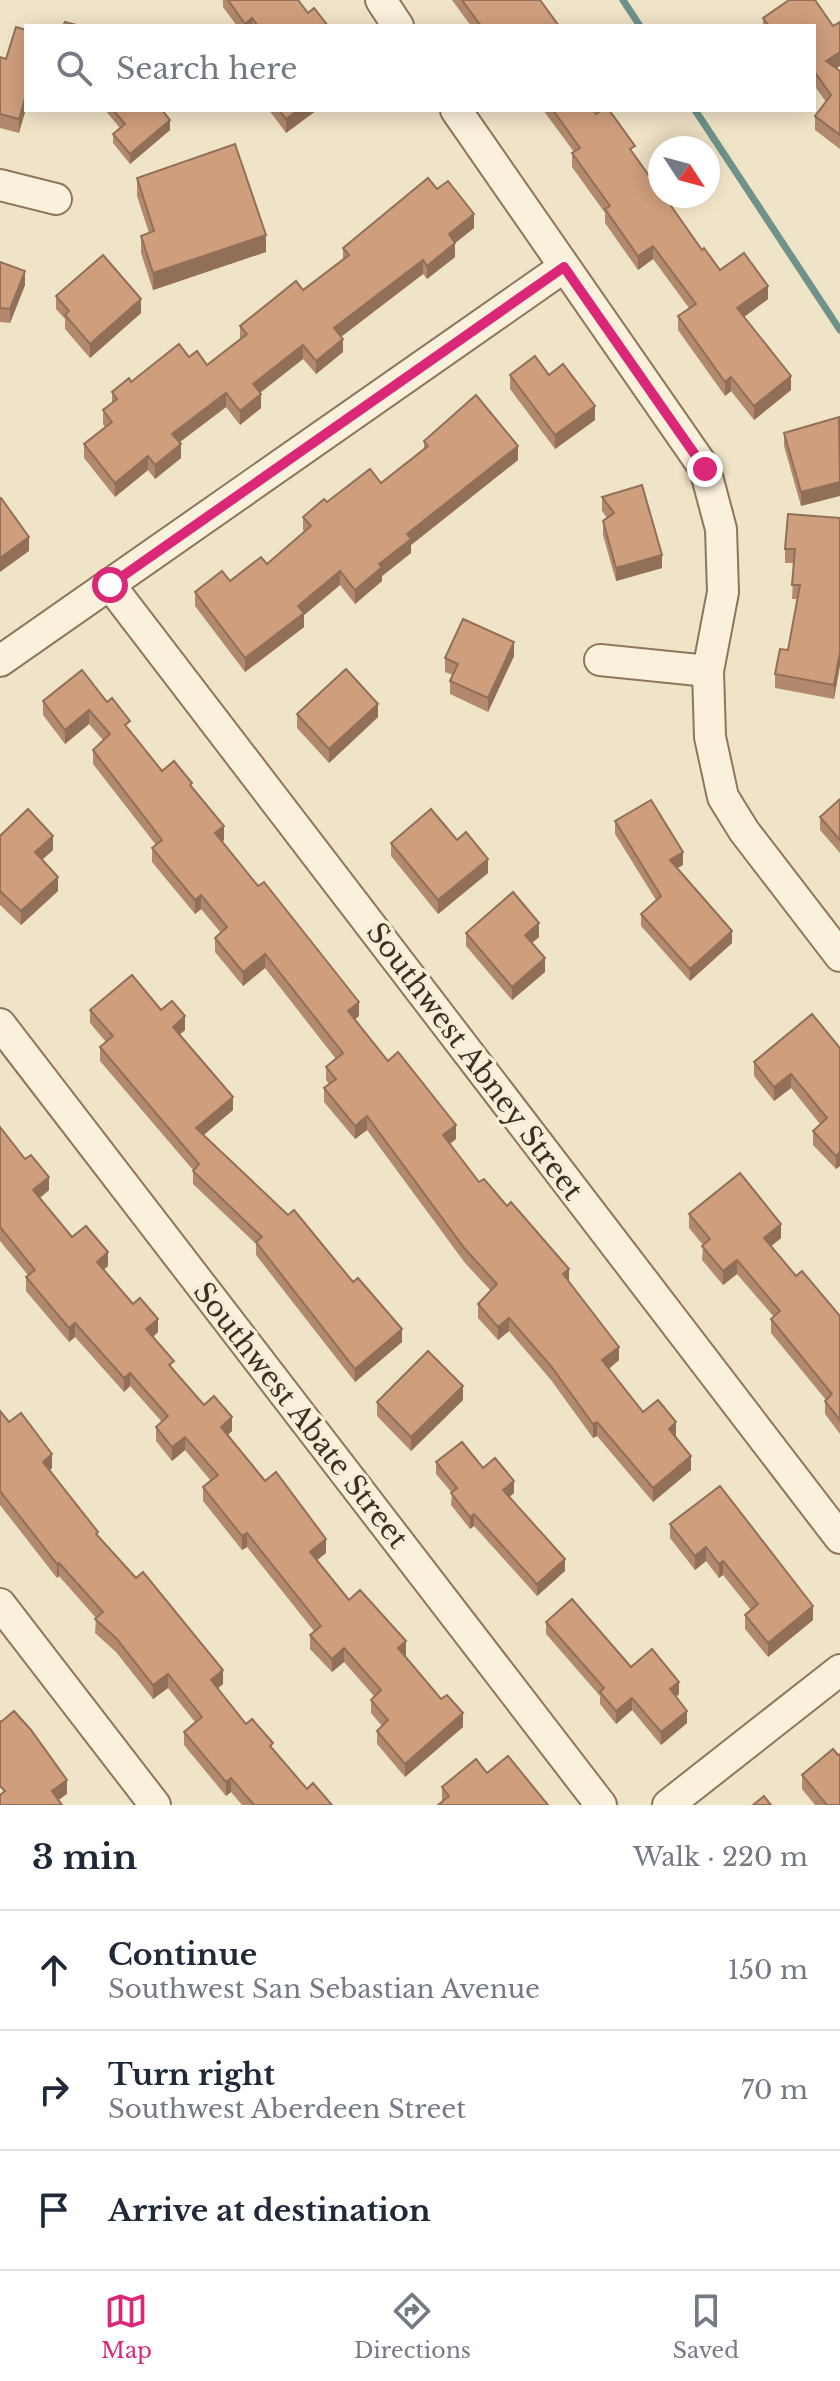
<!DOCTYPE html>
<meta charset="utf-8">
<style>
:root{--surface:#fff;--page:#f6f6f7;--text:#1f2937;--muted:#747a83;--line:#e0e1e3;--accent:#db2777}
body{margin:0;font-family:"Libre Baskerville",serif;background:var(--page);color:var(--text)}
.compass{position:absolute;left:648px;top:136px;width:72px;height:72px;border-radius:50%;background:var(--surface);box-shadow:0 4px 20px #0003;rotate:126deg}
.stop{position:absolute;width:24px;height:24px;margin:-18px;border:6px solid #db2777;border-radius:50%;background:#fff}
.stop.end{background:#db2777;border-color:#fff;box-shadow:0 2px 8px #0008}
.list{margin:0;padding:0;list-style:none}
h2{display:flex;justify-content:space-between;align-items:center;height:104px;margin:0;padding:0 32px;font-size:34px}
h2 small{font-size:26px;font-weight:400;color:var(--muted)}
.list li{display:grid;grid-template-columns:52px 1fr auto;gap:24px;align-items:center;box-sizing:border-box;height:120px;padding:0 32px;border-top:2px solid var(--line)}
.list b{display:block;font-size:30px;white-space:nowrap}
.list p{margin:0;font-size:26px;white-space:nowrap;color:var(--muted)}
.list em{font-size:26px;font-style:normal;color:var(--muted)}
.icon{flex:none;width:44px;height:44px;fill:none;stroke:currentColor;stroke-width:2;stroke-linecap:round;stroke-linejoin:round}
.map{position:relative;flex:none;width:840px;height:1805px;overflow:hidden}
.search{position:absolute;background:var(--surface);box-shadow:0 4px 20px #0003;left:24px;right:24px;top:24px;height:88px;display:flex;align-items:center;gap:20px;box-sizing:border-box;padding:0 28px;border-radius:0px;color:var(--muted);font-size:30px}
.sheet{height:464px;background:var(--surface)}
nav{display:flex;justify-content:space-around;align-items:center;box-sizing:border-box;height:112px;border-top:2px solid var(--line);background:var(--surface);font-size:22px;color:var(--muted)}
nav a{display:grid;justify-items:center;gap:4px}
nav .on{color:var(--accent)}
.map>svg:first-child{display:block}
.lines{fill:none;stroke-linecap:round;stroke-linejoin:round}
.stream{stroke:#6f938a;stroke-width:7}
.minor-casing{stroke:#8d765c;stroke-width:34}
.minor{stroke:#faf1dc;stroke-width:30}
.wall{fill:#b2896c}
.shaded-wall{fill:#916f58}
.building{fill:#cf9f7d;stroke:#916f58;stroke-width:2}
.route{stroke:#db2777;stroke-width:10}
.labels{text-anchor:middle;stroke-width:7;stroke-linejoin:round;paint-order:stroke}
.street-label{font-size:28px;fill:#3d2e20;stroke:#f7eed8}
</style>
<div class="map">
<svg width="840" height="1805" viewBox="0 0 840 1805">
<rect width="100%" height="100%" fill="#f0e4c8"/>
<g class="lines">
<g class="stream">
<path d="M623 0 640 26"/>
<path d="M695 110 840 330"/>
</g>
<g class="minor-casing">
<g id="minor">
<path d="M381 0 398 26"/>
<path d="M456 110 705 469 721 529 723 592 708 671 710 737 723 797 744 831 840 956"/>
<path d="M0 185 56 199"/>
<path d="M110 585 840 1538"/>
<path d="M600 660 708 671"/>
<path d="M0 661 564 267"/>
<path d="M0 1024 601 1805"/>
<path d="M0 1604 155 1805"/>
<path d="M668 1805 840 1670"/>
</g>
</g>
<use href="#minor" class="minor"/>
</g>
<g class="wall">
<path d="M223 0H298L308 13 328 26H237L223 7Z"/>
<path d="M452 0H540L559 26H471Z"/>
<path d="M789 0H815L833 26 840 22V66L836 68 840 71V149L815 130V116L826 102 814 85V26H763V18Z"/>
<path d="M26 30 19 133 0 128V57L6 59Z"/>
<path d="M105 110H162L170 130 130 164 113 143V134L120 128Z"/>
<path d="M269 110H317L286 133Z"/>
<path d="M543 110H593L635 156 702 250 720 270 768 299 744 317 791 390 754 420 731 391 725 396 678 330V316L689 308 653 259 638 270 605 223V213L572 167V153L574 152Z"/>
<path d="M137 178 266 252 153 290 141 253V236L149 233 137 196Z"/>
<path d="M437 189 474 228 455 243V257L427 279 423 274 341 337 343 352 316 374 303 359 260 393 261 408 240 425 226 407 179 442 181 458 155 479 148 470 115 497 84 458V444L105 427 103 424V410L112 403V392L131 382 189 357 207 365 240 339V326L303 290 343 259V248Z"/>
<path d="M0 262 25 285 10 323 0 322Z"/>
<path d="M56 296 141 313 90 358 65 329V319L56 309Z"/>
<path d="M510 375H549L595 420 555 449 510 389Z"/>
<path d="M839 417 801 506 784 446V433Z"/>
<path d="M424 441 518 460 411 545V553L382 576V581L355 604 340 585 304 615V627L245 672 195 606V592L230 581 267 564 305 532 303 530V517L327 502 381 483 424 449Z"/>
<path d="M602 497 662 568 616 581 603 535V521L607 518 602 511Z"/>
<path d="M840 518 834 699 775 688V674L788 650 797 599H792L794 563H785V549Z"/>
<path d="M514 656 488 712 450 694V681L453 675 445 672V658Z"/>
<path d="M82 670 162 771 192 788 224 840 222 842 359 1016 354 1020 388 1061 456 1139 450 1144 479 1182 569 1282 619 1360 609 1369 643 1412 676 1436 691 1470 653 1502 597 1436 593 1438 551 1380 509 1331 498 1340 478 1318V1304L491 1291 465 1263 367 1130 355 1139 324 1102V1088L329 1084 326 1080V1067L336 1059 265 968 243 986 215 952V938L221 933 201 909 195 914 152 862V848L156 845 93 764V750L103 740 89 724 65 744 43 715V701Z"/>
<path d="M297 714 378 717 329 763 297 728Z"/>
<path d="M840 799V853L820 830V817Z"/>
<path d="M615 821 683 865 677 868 732 943 690 981 641 926V914L656 900 615 834Z"/>
<path d="M0 836 53 850 42 860 58 891 21 925 0 905Z"/>
<path d="M457 840 488 873 438 914 391 856V843Z"/>
<path d="M466 933 539 937 532 943 545 972 512 1000 466 946Z"/>
<path d="M90 1010H161L185 1030 179 1035 233 1110 204 1135 402 1342 355 1382 256 1255V1244L193 1184V1170L100 1061V1047L106 1042 90 1023Z"/>
<path d="M840 1048V1166L836 1169 813 1145V1131L820 1124 791 1088 774 1101 754 1076V1062Z"/>
<path d="M0 1127 49 1190 40 1198 72 1237 108 1266 104 1269 158 1332 153 1337 174 1370 204 1405 232 1431 228 1435 326 1553 316 1560 349 1600 406 1655 404 1656 463 1727 405 1777 377 1744V1731L382 1726 371 1713V1700L374 1696 344 1662 332 1672 310 1649V1635L314 1631 247 1547 242 1550 203 1501V1487L211 1481 185 1450 172 1461 156 1441V1427L162 1422 130 1386 124 1392 75 1337 69 1342 26 1291V1277L28 1275 0 1241Z"/>
<path d="M689 1214 781 1238 771 1246 796 1276 840 1316V1434L825 1414V1401L826 1400 771 1333V1319L774 1317 737 1274 723 1285 702 1260 703 1245 689 1228Z"/>
<path d="M463 1400 411 1451 377 1416V1402Z"/>
<path d="M0 1411 9 1422 52 1468 50 1470 98 1537 223 1684 218 1688 246 1724 273 1750 307 1789 332 1805H242L231 1792 226 1796 184 1745V1732L195 1722 168 1688 153 1699 116 1652 95 1633 96 1618 59 1576 57 1578 0 1505Z"/>
<path d="M436 1462 483 1468 514 1493 509 1497 565 1571 537 1596 474 1526 470 1529 451 1505 452 1493 436 1474Z"/>
<path d="M720 1486 813 1620 768 1657 745 1629V1615L751 1610 723 1575 719 1578 706 1561 695 1570 670 1538V1524Z"/>
<path d="M546 1622 631 1667 679 1694 676 1697 687 1723 661 1745 632 1710 616 1724 600 1704V1696L546 1634Z"/>
<path d="M838 1755 840 1805H815L802 1789V1775Z"/>
<path d="M487 1773 442 1801V1787Z"/>
</g>
<g class="shaded-wall">
<path d="M252 18V26H245V24Z"/>
<path d="M840 52V66L826 75V61Z"/>
<path d="M26 95V109L19 133V119Z"/>
<path d="M298 110H317L286 133V119Z"/>
<path d="M170 120V130L130 164V154Z"/>
<path d="M474 214V228L449 248V234Z"/>
<path d="M266 235V252L153 290V273Z"/>
<path d="M455 243V257L427 279V266Z"/>
<path d="M653 246V259L638 270V256Z"/>
<path d="M423 260V274L334 342V328Z"/>
<path d="M25 271V285L10 323V309Z"/>
<path d="M768 286V299L737 322V308Z"/>
<path d="M141 299V313L90 358V344Z"/>
<path d="M343 339V352L316 374V361Z"/>
<path d="M303 345V359L253 398V384Z"/>
<path d="M791 376V390L754 420V406Z"/>
<path d="M731 377V391L725 396V382Z"/>
<path d="M226 393V407L172 448V434Z"/>
<path d="M261 394V408L240 425V411Z"/>
<path d="M595 406V420L555 449V435Z"/>
<path d="M181 444V458L155 479V465Z"/>
<path d="M518 446V460L411 545V553L382 576V581L355 604V590L407 534Z"/>
<path d="M148 456V470L115 497V483Z"/>
<path d="M840 482V496L801 506V492Z"/>
<path d="M29 537V551L0 572V558Z"/>
<path d="M662 555V568L616 581V568Z"/>
<path d="M340 571V585L304 615V627L245 672V658L298 606Z"/>
<path d="M514 642V656L488 712V698Z"/>
<path d="M840 652V666L834 699V685Z"/>
<path d="M378 704V717L329 763V749Z"/>
<path d="M89 710V724L65 744V730Z"/>
<path d="M224 826V840L215 847V833Z"/>
<path d="M53 836V850L35 866V852Z"/>
<path d="M683 852V865L670 872V860Z"/>
<path d="M488 859V873L438 914V900Z"/>
<path d="M58 877V891L21 925V911Z"/>
<path d="M201 895V909L195 914V900Z"/>
<path d="M539 923V937L525 949V935Z"/>
<path d="M732 931V943L690 981V969Z"/>
<path d="M265 954V968L243 986V972Z"/>
<path d="M545 958V972L512 1000V987Z"/>
<path d="M359 1002V1016L348 1025V1011Z"/>
<path d="M185 1016V1030L173 1040V1027Z"/>
<path d="M791 1074V1088L774 1101V1087Z"/>
<path d="M233 1097V1110L196 1141V1128Z"/>
<path d="M367 1116V1130L355 1139V1126Z"/>
<path d="M456 1125V1139L443 1149V1135Z"/>
<path d="M840 1152V1166L836 1169V1156Z"/>
<path d="M49 1177V1190L33 1203V1190Z"/>
<path d="M781 1224V1238L764 1252V1238Z"/>
<path d="M108 1252V1266L97 1275V1262Z"/>
<path d="M737 1260V1274L723 1285V1271Z"/>
<path d="M569 1269V1283L563 1274Z"/>
<path d="M509 1318V1331L498 1340V1327Z"/>
<path d="M158 1319V1332L146 1343V1329Z"/>
<path d="M75 1323V1337L69 1342V1328Z"/>
<path d="M402 1329V1342L355 1382V1369Z"/>
<path d="M619 1347V1360L602 1374V1360Z"/>
<path d="M130 1373V1386L124 1392V1378Z"/>
<path d="M463 1386V1400L411 1451V1437Z"/>
<path d="M232 1417V1431L221 1440V1427Z"/>
<path d="M597 1422V1436L593 1438V1424Z"/>
<path d="M676 1422V1436L669 1442V1429Z"/>
<path d="M185 1437V1450L172 1461V1447Z"/>
<path d="M52 1454V1468L43 1475V1462Z"/>
<path d="M691 1456V1470L653 1502V1488Z"/>
<path d="M514 1481V1493L503 1502V1490Z"/>
<path d="M474 1514V1526L470 1529V1517Z"/>
<path d="M247 1533V1547L242 1550V1536Z"/>
<path d="M326 1539V1553L310 1566V1552Z"/>
<path d="M706 1547V1561L695 1570V1556Z"/>
<path d="M565 1559V1571L537 1596V1584Z"/>
<path d="M723 1561V1575L719 1578V1564Z"/>
<path d="M59 1563V1576L57 1578V1564Z"/>
<path d="M813 1606V1620L768 1657V1643Z"/>
<path d="M406 1641V1655L398 1662V1648Z"/>
<path d="M344 1648V1662L332 1672V1659Z"/>
<path d="M223 1670V1684L211 1694V1680Z"/>
<path d="M168 1674V1688L153 1699V1685Z"/>
<path d="M679 1682V1694L670 1701V1689Z"/>
<path d="M632 1698V1710L616 1724V1711Z"/>
<path d="M687 1711V1723L661 1745V1732Z"/>
<path d="M463 1713V1727L405 1777V1764Z"/>
<path d="M231 1778V1792L226 1796V1782Z"/>
<path d="M67 1780V1794L52 1805V1791Z"/>
</g>
<g class="building">
<path d="M228 0H298L308 13 314 8 328 26H258L252 18 245 24Z"/>
<path d="M462 0H540L559 26H481Z"/>
<path d="M789 0H815L833 26 840 22V52L826 61 840 71V135L815 116 831 95 814 71V26H769L763 18Z"/>
<path d="M65 22 80 26H63Z"/>
<path d="M16 27 26 30V95L19 119 0 114V57L6 59Z"/>
<path d="M113 110H162L170 120 130 154 113 134 125 124Z"/>
<path d="M279 110H298L286 119Z"/>
<path d="M553 110H593L596 114 602 110H609L635 146 630 149 660 191V196H664L702 250 704 248 720 270 744 253 768 286 737 308 791 376 754 406 731 377 725 382 678 316 696 304 653 246 638 256 605 209 610 206 572 153 580 148Z"/>
<path d="M235 144 266 235 153 273 141 236 154 231 137 178Z"/>
<path d="M428 178 437 189 448 181 474 214 449 234 455 243 427 266 423 260 334 328 343 339 316 361 303 345 253 384 261 394 240 411 226 393 172 434 181 444 155 465 148 456 115 483 84 444 112 422 103 410 117 399 112 392 129 378 131 382 179 344 189 357 197 351 207 365 247 334 240 326 296 281 303 290 349 255 343 248Z"/>
<path d="M103 255 141 299 90 344 65 315 69 311 56 296Z"/>
<path d="M0 262 25 271 10 309 0 308Z"/>
<path d="M535 356 549 375 563 364 595 406 555 435 510 375Z"/>
<path d="M476 395 518 446 407 534 411 539 379 564 382 567 355 590 340 571 298 606 304 613 245 658 195 592 222 571 230 581 261 557 267 564 311 526 303 517 324 499 327 502 370 469 381 483 428 446 424 441Z"/>
<path d="M839 417 840 482 801 492 784 433Z"/>
<path d="M642 485 662 555 616 568 603 521 614 513 602 497Z"/>
<path d="M0 498H1L29 537 0 558Z"/>
<path d="M788 514 840 518V652L834 685 775 674 780 649 788 650 800 585H792L795 549H785Z"/>
<path d="M463 619 514 642 488 698 450 681 458 664 445 658Z"/>
<path d="M346 669 378 704 329 749 297 714Z"/>
<path d="M82 670 107 702 112 698 130 721 125 725 162 771 174 761 192 783 190 785 224 826 215 833 258 886 264 882 359 1002 348 1011 388 1061 398 1052 456 1125 443 1135 479 1182 484 1179 507 1206 511 1202 569 1269 563 1274 619 1347 602 1360 643 1412 658 1400 676 1422 669 1429 691 1456 653 1488 597 1422 593 1424 551 1366 509 1318 498 1327 478 1304 497 1284 465 1249 367 1116 355 1126 324 1088 336 1079 326 1067 343 1053 265 954 243 972 215 938 227 927 201 895 195 900 152 848 162 840 93 750 110 734 89 710 65 730 43 701Z"/>
<path d="M840 799V840L820 817Z"/>
<path d="M651 800 683 852 670 860 732 931 690 969 641 914 661 896 615 821Z"/>
<path d="M28 809 53 836 35 852 58 877 21 911 0 891V836Z"/>
<path d="M431 809 457 840 466 832 488 859 438 900 391 843Z"/>
<path d="M513 892 539 923 525 935 545 958 512 987 466 933Z"/>
<path d="M132 975 161 1010 172 1001 185 1016 173 1027 233 1097 196 1128 288 1215 294 1210 353 1282 358 1278 402 1329 355 1369 256 1242 262 1237 193 1171 199 1164 100 1047 113 1036 90 1010Z"/>
<path d="M812 1014 840 1048V1152L836 1156 813 1131 827 1118 791 1074 774 1087 754 1062Z"/>
<path d="M0 1127 25 1159 31 1155 49 1177 33 1190 72 1237 86 1226 108 1252 97 1262 133 1304 140 1298 158 1319 146 1329 174 1361 169 1365 204 1405 214 1396 232 1417 221 1427 265 1481 276 1472 326 1539 310 1552 349 1600 360 1590 406 1641 398 1648 441 1699 447 1695 463 1713 405 1764 377 1731 388 1720 371 1700 381 1690 344 1648 332 1659 310 1635 321 1626 247 1533 242 1536 203 1487 218 1475 185 1437 172 1447 156 1427 168 1416 130 1373 124 1378 75 1323 69 1328 26 1277 35 1270 0 1227Z"/>
<path d="M740 1173 781 1224 764 1238 796 1276 802 1271 840 1316V1420L825 1401 832 1394 771 1319 780 1311 737 1260 723 1271 702 1246 710 1239 689 1214Z"/>
<path d="M428 1351 463 1386 411 1437 377 1402Z"/>
<path d="M0 1411 9 1422 21 1413 52 1454 43 1462 98 1532 96 1534 136 1578 143 1572 223 1670 211 1680 246 1724 252 1719 273 1743 270 1746 307 1789 313 1783 332 1805H254L231 1778 226 1782 184 1732 202 1717 168 1674 153 1685 116 1638 95 1619 103 1612 59 1563 57 1564 0 1491Z"/>
<path d="M462 1442 483 1468 495 1458 514 1481 503 1490 565 1559 537 1584 474 1514 470 1517 451 1493 457 1488 436 1462Z"/>
<path d="M720 1486 813 1606 768 1643 745 1615 758 1604 723 1561 719 1564 706 1547 695 1556 670 1524Z"/>
<path d="M572 1599 631 1667 652 1649 679 1682 670 1689 687 1711 661 1732 632 1698 616 1711 600 1692 604 1688 546 1622Z"/>
<path d="M14 1711 31 1730 67 1780 52 1791 62 1805H0V1795L5 1791 0 1786V1721L1 1722Z"/>
<path d="M833 1749 838 1755 840 1754V1805H827L802 1775Z"/>
<path d="M508 1756 548 1805H438L449 1796 442 1787 476 1759 487 1773Z"/>
<path d="M764 1796 771 1805H753Z"/>
</g>
<g class="lines">
<path class="route" d="M110 585 564 267 705 469"/>
</g>
<g class="labels">
<g class="street-label">
<text transform="translate(475 1061) rotate(53)" y="10">Southwest Abney Street</text>
<text transform="translate(301 1415) rotate(52)" y="10">Southwest Abate Street</text>
</g>
</g>
</svg>
<svg class="compass" viewBox="-18 -18 36 36"><path d="M0-13l5 13h-10z" fill="#e53935"/><path d="M0 13l5-13h-10z" fill="#747a83"/></svg>
<div class="stop" style="left:110px;top:585px"></div>
<div class="stop end" style="left:705px;top:469px"></div>
<div class="search"><svg class="icon" aria-label="search" viewBox="0 0 24 24"><circle cx="10" cy="10" r="6"/><path d="M15 15l6 6"/></svg>Search here</div>
</div>
<section class="sheet">
<h2>3 min<small>Walk · 220 m</small></h2>
<ul class="list">
<li><svg class="icon" aria-label="ahead" viewBox="0 0 24 24"><path d="M12 20V5M6 11l6-6 6 6"/></svg><div><b>Continue</b><p>Southwest San Sebastian Avenue</p></div><em>150 m</em></li>
<li><svg class="icon" aria-label="right" viewBox="0 0 24 24"><path d="M7 20v-9h11M14 6l5 5-5 5"/></svg><div><b>Turn right</b><p>Southwest Aberdeen Street</p></div><em>70 m</em></li>
<li><svg class="icon" aria-label="arrive" viewBox="0 0 24 24"><path d="M6 21V4h12l-3 4 3 4H6"/></svg><div><b>Arrive at destination</b></div></li>
</ul>
</section>
<nav>
<a class="on"><svg class="icon" aria-label="map" viewBox="0 0 24 24"><path d="M3 6l6-2 6 2 6-2v14l-6 2-6-2-6 2zM9 4v14M15 6v14"/></svg>Map</a>
<a><svg class="icon" aria-label="directions" viewBox="0 0 24 24"><path d="M12 3l9 9-9 9-9-9zM9 14v-3h6M13 9l2 2-2 2"/></svg>Directions</a>
<a><svg class="icon" aria-label="saved" viewBox="0 0 24 24"><path d="M7 4h10v16l-5-4-5 4z"/></svg>Saved</a>
</nav>
